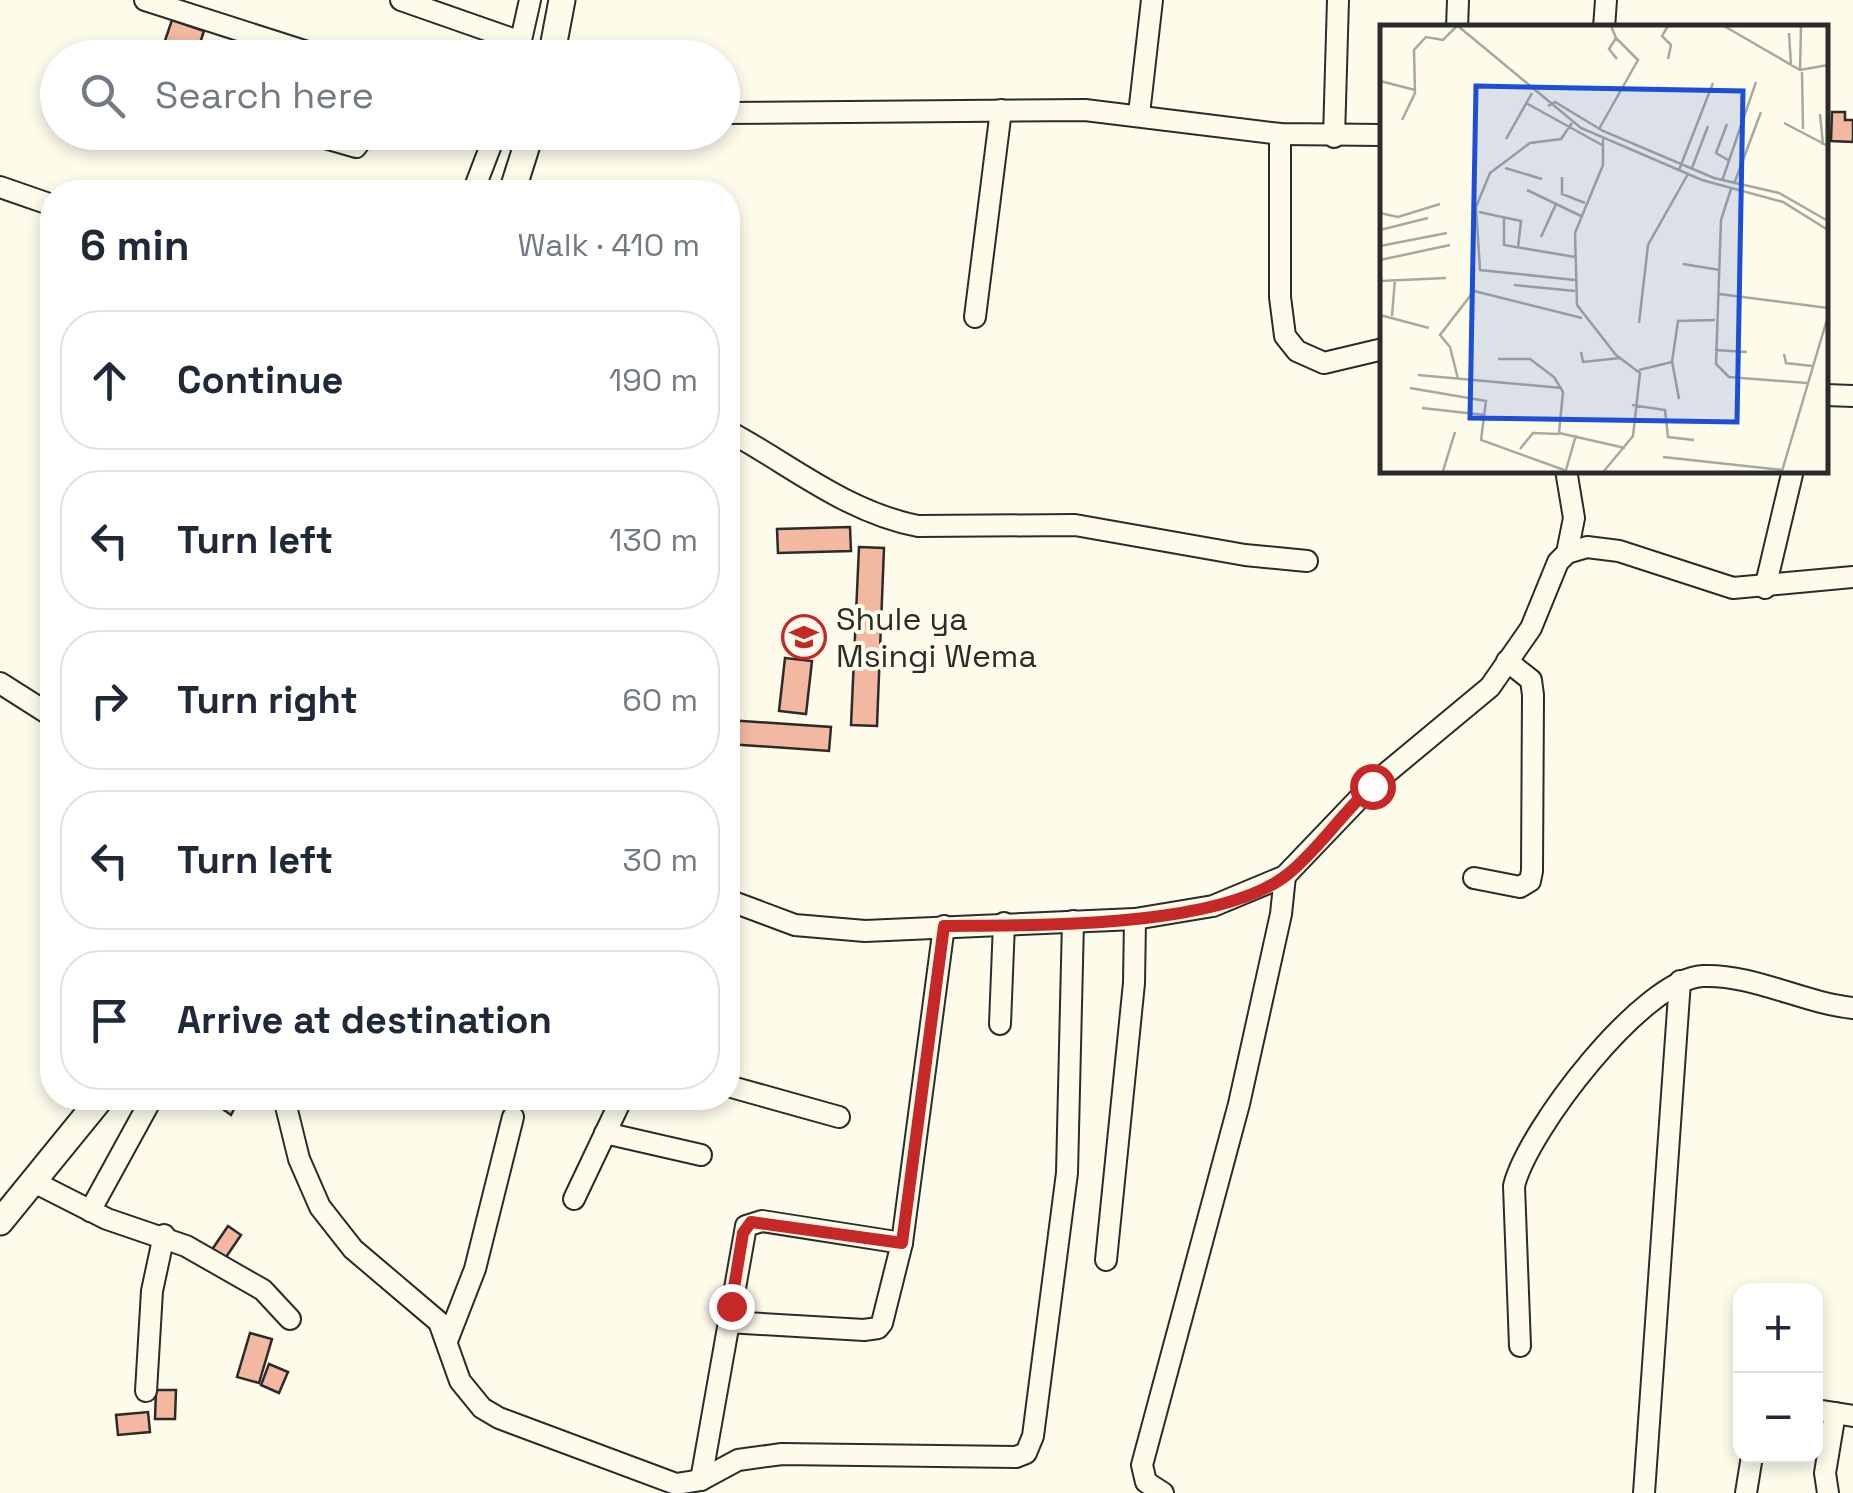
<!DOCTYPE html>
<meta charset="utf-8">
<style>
:root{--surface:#fff;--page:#f6f6f7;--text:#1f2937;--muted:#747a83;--line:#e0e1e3}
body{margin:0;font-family:"Space Grotesk",sans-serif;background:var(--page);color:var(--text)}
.controls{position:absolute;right:30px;bottom:30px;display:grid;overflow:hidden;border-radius:20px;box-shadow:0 5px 15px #0003}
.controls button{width:90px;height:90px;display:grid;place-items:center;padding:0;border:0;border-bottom:2px solid var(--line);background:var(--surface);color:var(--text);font:50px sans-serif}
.stop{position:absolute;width:30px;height:30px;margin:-22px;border:8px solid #c62828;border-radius:50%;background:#fff}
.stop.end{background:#c62828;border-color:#fff;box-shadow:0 2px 10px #0008}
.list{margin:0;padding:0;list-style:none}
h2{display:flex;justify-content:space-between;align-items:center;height:130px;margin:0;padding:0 40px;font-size:42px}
h2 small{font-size:32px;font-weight:400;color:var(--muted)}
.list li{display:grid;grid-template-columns:65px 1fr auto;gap:30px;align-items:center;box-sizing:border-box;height:140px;margin:0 20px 20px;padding:0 20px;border:2px solid var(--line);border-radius:40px}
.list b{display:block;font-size:38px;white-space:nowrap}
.list em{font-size:32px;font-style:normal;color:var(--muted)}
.icon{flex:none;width:55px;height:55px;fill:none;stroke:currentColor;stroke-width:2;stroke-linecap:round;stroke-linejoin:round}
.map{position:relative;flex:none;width:1853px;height:1493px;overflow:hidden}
.search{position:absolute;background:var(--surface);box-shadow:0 5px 15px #0003;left:40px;top:40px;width:700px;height:110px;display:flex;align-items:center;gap:25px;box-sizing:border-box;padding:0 35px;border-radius:55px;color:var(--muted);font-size:38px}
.panel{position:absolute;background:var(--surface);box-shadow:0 5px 15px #0003;left:40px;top:180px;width:700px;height:930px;border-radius:40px}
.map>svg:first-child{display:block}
.building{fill:#f2b8a0;stroke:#2b2b2b;stroke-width:2.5}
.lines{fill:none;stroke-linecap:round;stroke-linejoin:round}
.minor-casing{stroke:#2b2b2b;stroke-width:24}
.major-casing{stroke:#2b2b2b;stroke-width:29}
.minor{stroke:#fdfbea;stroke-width:20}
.major{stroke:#fdfbea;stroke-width:25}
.route{stroke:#c62828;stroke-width:12}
.labels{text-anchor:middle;stroke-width:8;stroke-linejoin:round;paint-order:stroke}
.poi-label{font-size:32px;fill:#2b2b2b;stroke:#fdfbea;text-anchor:start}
.inset-road{fill:none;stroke:#a9a89e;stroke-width:2.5}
.view{fill:#1d4ed8;fill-opacity:0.15;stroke:#1d4ed8;stroke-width:5}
.inset-edge{fill:none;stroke:#2b2b2b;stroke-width:5}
</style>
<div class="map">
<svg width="1853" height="1493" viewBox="0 0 1853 1493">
<rect width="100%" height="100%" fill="#fdfbea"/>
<g class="building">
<path d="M172 20 204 31 195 58H159Z"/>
<path d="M1832 112H1845V120H1853V142L1831 141Z"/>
<path d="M850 527 851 551 778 553 777 529Z"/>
<path d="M859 547 884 548 877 726 851 725Z"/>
<path d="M728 601 735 602 728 660Z"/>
<path d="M785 658 812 661 806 714 779 711Z"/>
<path d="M728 720 831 727 829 751 728 744Z"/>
<path d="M207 1098H240L231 1115Z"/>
<path d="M228 1226 241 1235 222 1263 209 1254Z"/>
<path d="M250 1333 272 1339 259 1383 237 1377Z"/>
<path d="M269 1364 288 1372 279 1393 261 1385Z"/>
<path d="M156 1390H176L175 1419H155Z"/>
<path d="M148 1412 150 1432 118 1435 116 1415Z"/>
</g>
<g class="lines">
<g class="minor-casing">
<g id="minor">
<path d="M145 0 326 58"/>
<path d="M401 0 521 42"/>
<path d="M1457 28 1458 0"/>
<path d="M1604 28 1606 0"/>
<path d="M517 58 530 0"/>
<path d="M722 113 1085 110 1280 134 1383 135"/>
<path d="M1139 114 1152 0"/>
<path d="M304 132 356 147 367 132"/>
<path d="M1280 134V297L1285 336 1297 351 1324 363 1383 349"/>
<path d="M1334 137 1338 0"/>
<path d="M0 187 52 205"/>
<path d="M473 192 496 132"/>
<path d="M975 317 1001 110"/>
<path d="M1826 395 1853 396"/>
<path d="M728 431C791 465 846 512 918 526L1075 525 1245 555 1307 561"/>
<path d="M1566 470 1574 518 1567 553"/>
<path d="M1765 588 1793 470"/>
<path d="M0 683 52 716"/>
<path d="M1474 878 1520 887 1530 881 1532 871 1533 695 1531 680 1507 661"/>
<path d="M728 900 795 925 865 931 1135 919 1213 906 1285 876 1372 785 1490 687 1531 628 1558 562 1567 553 1587 547 1619 551 1733 588 1853 577"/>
<path d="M1000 1024 1004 923"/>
<path d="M728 1086 839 1117"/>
<path d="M284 1098 299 1159 320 1207 353 1249 439 1322 460 1381 482 1408 499 1418 676 1484 701 1480 738 1460 782 1454 1016 1457 1026 1453 1033 1436 1067 1173 1073 921"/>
<path d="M605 1133 701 1155"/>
<path d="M34 1182 107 1219 186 1246 263 1290 290 1319"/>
<path d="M574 1199 622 1098"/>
<path d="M90 1211 152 1098"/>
<path d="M1106 1260 1134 983 1135 919"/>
<path d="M728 1322 864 1330 878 1328 882 1323 902 1243 944 926"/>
<path d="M447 1341 475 1269 513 1117"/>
<path d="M1520 1346 1514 1186C1527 1131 1643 979 1703 976 1753 974 1803 1003 1853 1008"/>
<path d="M146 1391 152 1291 164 1235"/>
<path d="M1816 1410 1853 1416"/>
<path d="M701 1480 746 1226 762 1221 902 1243"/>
<path d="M1163 1493 1146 1482 1142 1465 1239 1104 1281 914 1285 876"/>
<path d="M1644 1493 1680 981"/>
<path d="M1746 1493 1752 1456"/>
<path d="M1828 1493 1825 1473 1835 1413"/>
</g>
</g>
<g class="major-casing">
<g id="major">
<path d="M551 58 562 0"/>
<path d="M512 192 531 132"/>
<path d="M0 1222 101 1098"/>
</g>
</g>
<use href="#minor" class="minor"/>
<use href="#major" class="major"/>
</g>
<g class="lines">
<path class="route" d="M731 1306 743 1233 751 1222 902 1243 944 926C1032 925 1220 929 1288 874 1319 849 1342 813 1372 786"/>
</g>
<defs>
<g id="school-ring" transform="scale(2.25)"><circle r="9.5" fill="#fdfbea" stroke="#c62828" stroke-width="1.5"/><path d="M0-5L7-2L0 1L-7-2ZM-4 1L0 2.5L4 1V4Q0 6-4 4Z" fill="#c62828"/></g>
</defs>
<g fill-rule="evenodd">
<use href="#school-ring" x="804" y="637"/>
</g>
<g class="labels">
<g class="poi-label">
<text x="836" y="630">Shule ya<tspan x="836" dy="37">Msingi Wema</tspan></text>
</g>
</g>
<g transform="translate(1380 25)">
<rect width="448" height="448" fill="#fdfbea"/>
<path class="inset-road" d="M78 1 201 103 322 155 403 177 448 205M231 1 236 13 229 24 237 34M344 1 420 45 448 40M409 8 411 40M288 34 291 20 282 11 288 1M420 45 421 1M422 47 423 104M0 56 35 65M146 78 222 120M168 81 175 77 223 106 334 153 399 168 448 196M440 89 443 120M22 95 35 68 34 25 46 12 63 15 77 1M192 98 181 114 150 118 110 148 96 182 100 245 195 255M404 98 448 121M347 99 336 128 348 135M219 104 258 35 236 13M126 114 152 68M223 114V140L195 208 197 280 236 330 260 348 253 411 224 446M125 143 162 154M312 143 328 101M299 145 333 58M182 152V169L205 178M342 156 376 57M354 159 381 87M351 164 341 195 336 339 349 352 427 358M147 165 201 191M99 187 141 196 138 223M0 188 18 192 60 179M124 192V220L195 232M0 205 48 193M161 212 176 179M0 221 67 208M0 235 70 220M303 239 340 245M0 256 66 253M134 260 195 266M339 269 448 283M0 290 49 303M12 291 15 254M259 298 268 220 308 149M335 325 367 327M201 327 203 337 240 333M404 329 406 338 432 341M118 334H150L174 352 183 367 179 408 245 423M292 336 299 374M259 345 292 337 298 296 335 295M38 350 182 363M78 354 70 322 60 310 94 266 202 293M30 363 106 376 101 415 187 446M252 380 285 385 288 412 314 415M42 383 105 390M140 424 153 408 179 409M283 432 403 445M186 445 196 410M63 446 75 407M402 446 448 291"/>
<path class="view" d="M96 61 363 66 357 397 90 393Z"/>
<rect width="448" height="448" class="inset-edge"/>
</g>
</svg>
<div class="controls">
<button>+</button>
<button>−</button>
</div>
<div class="stop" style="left:1372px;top:786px"></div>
<div class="stop end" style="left:731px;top:1306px"></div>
<div class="search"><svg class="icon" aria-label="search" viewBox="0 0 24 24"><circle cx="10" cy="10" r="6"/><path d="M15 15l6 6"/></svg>Search here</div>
<section class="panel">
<h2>6 min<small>Walk · 410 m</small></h2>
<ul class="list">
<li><svg class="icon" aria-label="ahead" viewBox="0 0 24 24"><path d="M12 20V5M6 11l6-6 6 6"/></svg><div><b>Continue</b></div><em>190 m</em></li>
<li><svg class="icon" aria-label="left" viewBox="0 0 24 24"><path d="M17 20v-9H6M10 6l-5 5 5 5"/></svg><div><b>Turn left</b></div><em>130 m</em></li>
<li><svg class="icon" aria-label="right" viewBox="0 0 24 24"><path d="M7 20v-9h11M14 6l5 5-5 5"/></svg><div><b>Turn right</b></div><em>60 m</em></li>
<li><svg class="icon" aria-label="left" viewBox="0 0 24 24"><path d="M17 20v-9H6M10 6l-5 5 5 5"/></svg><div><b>Turn left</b></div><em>30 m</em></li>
<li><svg class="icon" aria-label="arrive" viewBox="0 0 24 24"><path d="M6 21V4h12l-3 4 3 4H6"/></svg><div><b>Arrive at destination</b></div></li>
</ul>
</section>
</div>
